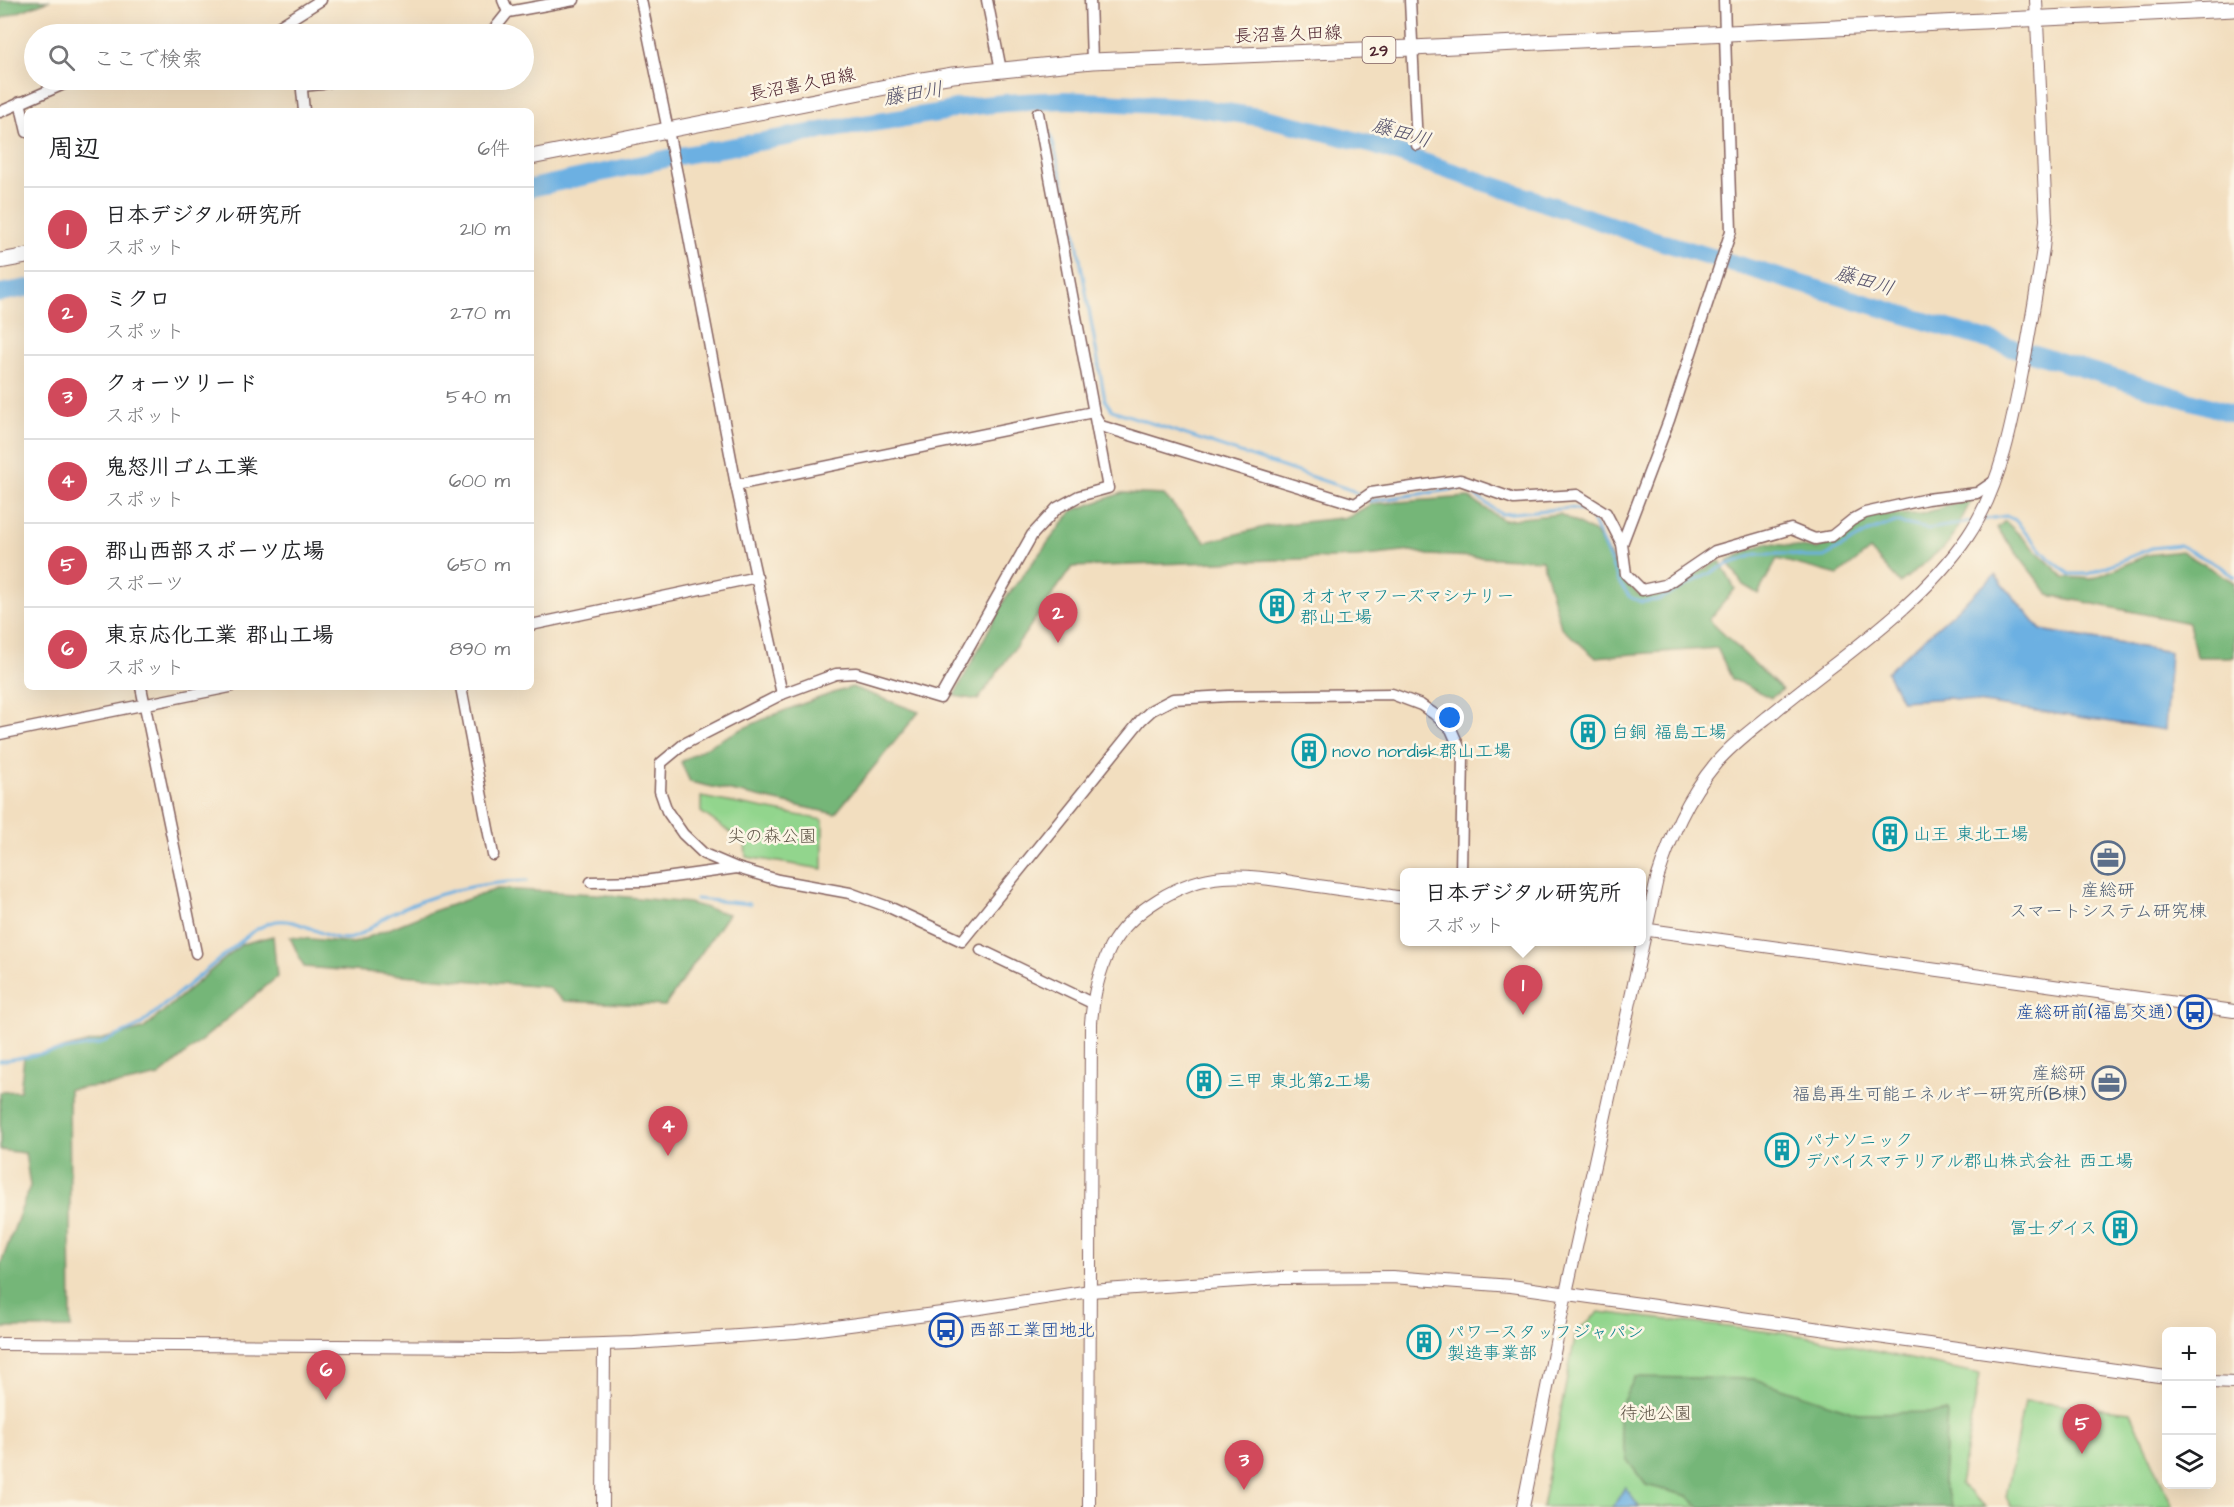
<!DOCTYPE html>
<html lang="ja">
<meta charset="utf-8">
<style>
:root{--surface:#fff;--page:#f6f6f6;--text:#202124;--muted:#757577;--line:#e0e0e0;--accent:#d1495b}
body{margin:0;font-family:"Architects Daughter","Klee One",sans-serif;background:var(--page);color:var(--text)}
.controls{position:absolute;right:18px;bottom:18px;display:grid;overflow:hidden;border-radius:9px;box-shadow:0 6px 24px #0002}
.controls button{width:54px;height:54px;display:grid;place-items:center;padding:0;border:0;border-bottom:2px solid var(--line);background:var(--surface);color:var(--text);font:30px sans-serif}
.you{position:absolute;left:1450px;top:718px;width:21px;height:21px;margin:-15px;border:4px solid #fff;border-radius:50%;background:#1a73e8;box-shadow:0 0 0 9px #1a73e833}
.badge{display:grid;place-items:center;width:39px;height:39px;border-radius:50%;background:var(--accent);color:#fff;font-size:20px;font-weight:700}
.pin{position:absolute;translate:-50% -50px;filter:drop-shadow(0 2px 3px #0008)}
.pin::after{content:'';position:absolute;top:32px;width:21px;height:18px;background:inherit;clip-path:polygon(0 0,100% 0,50% 100%)}
.popup{position:absolute;left:1400px;top:868px;width:246px;height:78px;box-sizing:border-box;display:grid;place-content:center;border-radius:9px;background:var(--surface);filter:drop-shadow(0 2px 4px #0005);font-size:20px;white-space:nowrap;color:var(--muted)}
.popup b{font-size:22px;color:var(--text)}
.popup::after{content:'';position:absolute;left:50%;top:100%;margin-left:-12px;border:12px solid transparent;border-top-color:var(--surface)}
.list{margin:0;padding:0;list-style:none}
h2{display:flex;justify-content:space-between;align-items:center;height:78px;margin:0;padding:0 24px;font-size:26px}
h2 small{font-size:20px;font-weight:400;color:var(--muted)}
.list li{display:grid;grid-template-columns:39px 1fr auto;gap:18px;align-items:center;box-sizing:border-box;height:84px;padding:0 24px;border-top:2px solid var(--line)}
.list b{display:block;font-size:22px;white-space:nowrap}
.list p{margin:0;font-size:20px;white-space:nowrap;color:var(--muted)}
.list em{font-size:20px;font-style:normal;color:var(--muted)}
.icon{flex:none;width:33px;height:33px;fill:none;stroke:currentColor;stroke-width:2;stroke-linecap:round;stroke-linejoin:round}
.map{position:relative;flex:none;width:2234px;height:1507px;overflow:hidden}
.search{position:absolute;background:var(--surface);box-shadow:0 6px 24px #0002;left:24px;top:24px;width:510px;height:66px;display:flex;align-items:center;gap:15px;box-sizing:border-box;padding:0 21px;border-radius:33px;color:var(--muted);font-size:22px}
.panel{position:absolute;background:var(--surface);box-shadow:0 6px 24px #0002;left:24px;top:108px;width:510px;height:582px;border-radius:9px}
.map>svg:first-child{display:block}
.green{fill:#92d58d;stroke:#6e7a5c;stroke-width:1.5}
.forest{fill:#75b678;stroke:#606a52;stroke-width:1.5}
.water{fill:#6cb0e2;stroke:#5b6886;stroke-width:1.5}
.lines{fill:none;stroke-linecap:round;stroke-linejoin:round}
.stream{stroke:#6cb0e2;stroke-width:3}
.river{stroke:#6cb0e2;stroke-width:18}
.minor-casing{stroke:#85625f;stroke-width:13}
.tertiary-casing{stroke:#85625f;stroke-width:14}
.primary-casing{stroke:#85625f;stroke-width:17}
.minor{stroke:#fff;stroke-width:10}
.tertiary{stroke:#fff;stroke-width:12}
.primary{stroke:#fff;stroke-width:15}
.labels{text-anchor:middle;stroke-width:5;stroke-linejoin:round;paint-order:stroke}
.shield{fill:#fcf5e5;stroke:#7f5f63;stroke-width:1.5}
.shield-label{font-size:16px;font-weight:bold;fill:#4a1f2b}
.street-label{font-size:18px;fill:#4a1f2b;stroke:#fcf5e5}
.culture-label{font-size:18px;fill:#0d838f;stroke:#fcf5e5;text-anchor:start}
.park-label{font-size:18px;fill:#605648;stroke:#fcf5e5}
.service-label{font-size:18px;fill:#4e5e75;stroke:#fcf5e5}
.transit-label{font-size:18px;fill:#164399;stroke:#fcf5e5;text-anchor:end}
.water-label{font-size:20px;font-style:italic;fill:#56526b;stroke:#fcf5e5}
</style>
<div class="map">
<svg width="2234" height="1507" viewBox="0 0 2234 1507">
<rect width="100%" height="100%" fill="#fcf5e5"/>
<filter id="ink" filterUnits="userSpaceOnUse"><feTurbulence type="fractalNoise" baseFrequency=".0167" numOctaves="2"/><feDisplacementMap in="SourceGraphic" scale="12" xChannelSelector="R" yChannelSelector="G"/><feConvolveMatrix kernelMatrix="1 2 1 2 8 2 1 2 1" color-interpolation-filters="sRGB"/></filter>
<filter id="wash" filterUnits="userSpaceOnUse"><feTurbulence type="fractalNoise" baseFrequency=".008" numOctaves="4" result="noise"/><feDisplacementMap in="SourceGraphic" scale="24" xChannelSelector="R" yChannelSelector="G"/><feGaussianBlur stdDeviation="1.35" result="paint"/><feColorMatrix in="noise" values="0 0 0 0 0 0 0 0 0 0 0 0 0 0 0 0 0 1.4 0 .05"/><feComposite in="paint" operator="in"/></filter>
<g filter="url(#wash)">
<rect width="100%" height="100%" fill="#f2debf"/>
<g class="green">
<path d="M701 797 823 820V869L746 857 745 843 701 812Z"/>
<path d="M1599 1312 1805 1336 1980 1374 1960 1484 1986 1507H1542L1576 1332Z"/>
<path d="M2024 1401 2130 1412 2173 1507H2011L2006 1497Z"/>
</g>
<g class="forest">
<path d="M0 0H50L0 19Z"/>
<path d="M1122 493 1164 495 1206 542 1268 526 1349 517 1371 504 1468 497 1503 520 1560 514 1595 533 1627 582 1638 594 1656 595 1720 561 1735 589 1709 620 1782 690 1771 698 1732 679 1717 648 1595 657 1561 627 1542 560 1428 555 1412 551 1357 557 1072 567 978 700 954 696 1005 599 1072 511Z"/>
<path d="M1972 499 1950 542 1900 583 1870 550 1838 575 1777 559 1758 594 1743 585 1727 561 1765 543 1817 549 1874 515 1921 514Z"/>
<path d="M2005 521 2064 577 2092 579 2147 555 2181 551 2232 581 2234 583V657H2196L2189 623 2049 595 1997 528Z"/>
<path d="M852 687 919 712 835 814 690 782 681 762C738 727 789 707 852 687Z"/>
<path d="M497 889 596 894 689 903 728 914 665 1006 564 1001 547 987 304 967 290 937 354 943 428 913Z"/>
<path d="M273 936 277 977 159 1076 122 1084 69 1089 71 1328H0V1266L30 1186 25 1153 0 1150V1092L20 1091 24 1057 51 1052 143 1029 242 944Z"/>
<path d="M1635 1377 1754 1379 1858 1413 1947 1412 1943 1483 1953 1507H1699L1688 1496 1646 1485 1627 1460 1617 1413Z"/>
</g>
<g class="water">
<path d="M1995 575 2041 630 2170 652 2165 730 1949 698 1902 701 1887 672Z"/>
<path d="M1625 1487 1639 1507H1613Z"/>
</g>
<g class="lines">
<g class="stream">
<path d="M1046 129 1051 135 1074 225 1105 400 1112 410 1351 490 1358 494"/>
<path d="M1369 501 1465 488 1501 514 1571 508 1589 512 1620 584 1630 597 1641 602 1658 600 1726 565 1757 554H1790L1805 557H1824L1868 532 1895 522 1928 529 1972 522"/>
<path d="M1981 520 2006 516 2015 520 2049 558 2069 574H2088L2152 548 2179 545 2223 568 2234 577"/>
<path d="M696 899 750 904"/>
<path d="M0 1061 99 1044 139 1026 252 932C258 929 265 924 272 922 300 914 327 944 352 938 366 934 377 921 391 914 433 893 481 882 527 881"/>
</g>
<g class="river">
<path d="M531 188 679 156 831 129 944 112 955 108 1004 103 1065 100 1193 107 1265 118 1312 129 1373 145 1652 239 2234 414"/>
<path d="M0 293 27 288"/>
</g>
</g>
</g>
<g filter="url(#ink)">
<g class="lines">
<g class="minor-casing">
<g id="minor">
<path d="M503 0 508 12"/>
<path d="M641 0 678 179 736 485 782 694"/>
<path d="M987 0 1001 70"/>
<path d="M1090 0 1092 61"/>
<path d="M1410 0 1417 145"/>
<path d="M267 34 321 0"/>
<path d="M482 34 492 32 508 12 574 0"/>
<path d="M301 80 304 111"/>
<path d="M302 86 322 84 336 80"/>
<path d="M20 102 27 132"/>
<path d="M0 112 73 80"/>
<path d="M1038 113 1108 488 1079 496 1057 508 1032 535 940 698 856 673 836 674 782 694 684 744 661 763 660 791 667 811 683 834 704 854 737 868 778 880 850 893 891 908 962 941 1141 720 1152 710 1173 699 1228 696 1392 694 1421 705 1434 714 1451 729 1463 756 1461 872"/>
<path d="M736 485 1093 412 1101 426 1355 504 1371 493 1460 480 1514 499 1577 495 1606 513 1622 544 1626 574 1642 590 1665 585 1715 551 1791 529 1815 539 1832 536 1852 520 1865 513 1927 499 1977 493 1993 482"/>
<path d="M1622 544 1669 420 1731 231 1724 0"/>
<path d="M531 625 757 577"/>
<path d="M141 687 196 953"/>
<path d="M461 687 493 855"/>
<path d="M0 734 230 687"/>
<path d="M591 882 644 881 737 868"/>
<path d="M981 950 1092 1003"/>
</g>
</g>
<g class="tertiary-casing">
<g id="tertiary">
<path d="M1642 929 2234 1011"/>
<path d="M0 1344 507 1347 634 1343 796 1332 980 1308 1090 1291 1281 1278 1392 1277 1511 1286 2166 1377"/>
<path d="M2212 1382 2234 1383"/>
<path d="M603 1507 604 1344"/>
<path d="M1089 1507 1091 1023C1093 998 1099 971 1110 948 1129 911 1182 880 1223 877 1250 875 1278 880 1305 884 1338 889 1371 893 1404 898"/>
<path d="M1523 1507 1566 1293 1657 879C1671 836 1686 799 1716 763 1732 744 1754 728 1774 712 1839 658 1920 607 1968 536 2002 486 2015 410 2026 351 2032 317 2038 283 2043 248L2046 220 2036 0"/>
</g>
</g>
<g class="primary-casing">
<g id="primary">
<path d="M531 157 916 81 953 75 1092 61 1412 48 2234 9"/>
<path d="M0 261 27 256"/>
</g>
</g>
<use href="#minor" class="minor"/>
<use href="#tertiary" class="tertiary"/>
<use href="#primary" class="primary"/>
</g>
</g>
<defs>
<g id="building-ring" transform="scale(1.725)"><circle r="9.5" fill="#fcf5e5" stroke="#0f9aa8" stroke-width="1.5"/><path d="M-4-6H4V6H1V3H-1V6H-4ZM-2.5-4.3h1.7v1.8h-1.7ZM.8-4.3h1.7v1.8H.8ZM-2.5-1h1.7V.8h-1.7ZM.8-1h1.7V.8H.8Z" fill="#0f9aa8"/></g>
<g id="office-ring" transform="scale(1.725)"><circle r="9.5" fill="#fcf5e5" stroke="#5c6f8a" stroke-width="1.5"/><path d="M-6-3h4V-5.5h4V-3h4V5H-6ZM-1-4.5V-3h2v-1.5ZM-6 0V1H6V0Z" fill="#5c6f8a"/></g>
<g id="bus-ring" transform="scale(1.725)"><circle r="9.5" fill="#fcf5e5" stroke="#1a4fb4" stroke-width="1.5"/><path d="M-5-6H5V4H4V6H2V4H-2V6H-4V4H-5ZM-3.5-4V0h7V-4ZM-3.5 1.2v1.5H-2V1.2ZM2 1.2v1.5H3.5V1.2Z" fill="#1a4fb4"/></g>
</defs>
<g fill-rule="evenodd">
<use href="#building-ring" x="1277" y="606"/>
<use href="#building-ring" x="1588" y="732"/>
<use href="#building-ring" x="1309" y="751"/>
<use href="#building-ring" x="1890" y="834"/>
<use href="#office-ring" x="2108" y="858"/>
<use href="#bus-ring" x="2195" y="1012"/>
<use href="#building-ring" x="1204" y="1081"/>
<use href="#office-ring" x="2109" y="1083"/>
<use href="#building-ring" x="1782" y="1150"/>
<use href="#building-ring" x="2120" y="1228"/>
<use href="#bus-ring" x="946" y="1330"/>
<use href="#building-ring" x="1424" y="1342"/>
</g>
<g class="labels">
<rect class="shield" x="1362.5" y="37" width="33" height="26" rx="4.5"/>
<g class="shield-label">
<text x="1379" y="56">29</text>
</g>
<g class="street-label">
<text transform="translate(1288 34) rotate(-2)" y="6">長沼喜久田線</text>
<text transform="translate(802 84) rotate(-11)" y="6">長沼喜久田線</text>
</g>
<g class="culture-label">
<text x="1300" y="602">オオヤマフーズマシナリー<tspan x="1300" dy="21">郡山工場</tspan></text>
<text x="1611" y="738">白銅 福島工場</text>
<text x="1332" y="757">novo nordisk郡山工場</text>
<text x="1913" y="840">山王 東北工場</text>
<text x="1227" y="1087">三甲 東北第2工場</text>
<text x="1805" y="1146">パナソニック<tspan x="1805" dy="21">デバイスマテリアル郡山株式会社 西工場</tspan></text>
<text x="2097" y="1234" text-anchor="end">冨士ダイス</text>
<text x="1447" y="1338">パワースタッフジャパン<tspan x="1447" dy="21">製造事業部</tspan></text>
</g>
<g class="park-label">
<text x="772" y="842">尖の森公園</text>
<text x="1656" y="1419">待池公園</text>
</g>
<g class="service-label">
<text x="2108" y="896">産総研<tspan x="2108" dy="21">スマートシステム研究棟</tspan></text>
<text x="2086" y="1079" text-anchor="end">産総研<tspan x="2086" dy="21">福島再生可能エネルギー研究所(B棟)</tspan></text>
</g>
<g class="transit-label">
<text x="2172" y="1018">産総研前(福島交通)</text>
<text x="969" y="1336" text-anchor="start">西部工業団地北</text>
</g>
<g class="water-label">
<text transform="translate(913 93) rotate(-9)" y="7">藤田川</text>
<text transform="translate(1402 132) rotate(17)" y="7">藤田川</text>
<text transform="translate(1865 280) rotate(17)" y="7">藤田川</text>
</g>
</g>
</svg>
<div class="controls">
<button>+</button>
<button>−</button>
<button><svg class="icon" aria-label="layers" viewBox="0 0 24 24"><path d="M12 4l9 5-9 5-9-5zM3 14l9 5 9-5"/></svg></button>
</div>
<div class="you"></div>
<div class="pin badge" style="left:1523px;top:1015px">1</div>
<div class="popup"><b>日本デジタル研究所</b>スポット</div>
<div class="pin badge" style="left:1058px;top:643px">2</div>
<div class="pin badge" style="left:1244px;top:1490px">3</div>
<div class="pin badge" style="left:668px;top:1156px">4</div>
<div class="pin badge" style="left:2082px;top:1454px">5</div>
<div class="pin badge" style="left:326px;top:1400px">6</div>
<div class="search"><svg class="icon" aria-label="search" viewBox="0 0 24 24"><circle cx="10" cy="10" r="6"/><path d="M15 15l6 6"/></svg>ここで検索</div>
<section class="panel">
<h2>周辺<small>6件</small></h2>
<ul class="list">
<li><span class="badge">1</span><div><b>日本デジタル研究所</b><p>スポット</p></div><em>210 m</em></li>
<li><span class="badge">2</span><div><b>ミクロ</b><p>スポット</p></div><em>270 m</em></li>
<li><span class="badge">3</span><div><b>クォーツリード</b><p>スポット</p></div><em>540 m</em></li>
<li><span class="badge">4</span><div><b>鬼怒川ゴム工業</b><p>スポット</p></div><em>600 m</em></li>
<li><span class="badge">5</span><div><b>郡山西部スポーツ広場</b><p>スポーツ</p></div><em>650 m</em></li>
<li><span class="badge">6</span><div><b>東京応化工業 郡山工場</b><p>スポット</p></div><em>890 m</em></li>
</ul>
</section>
</div>
